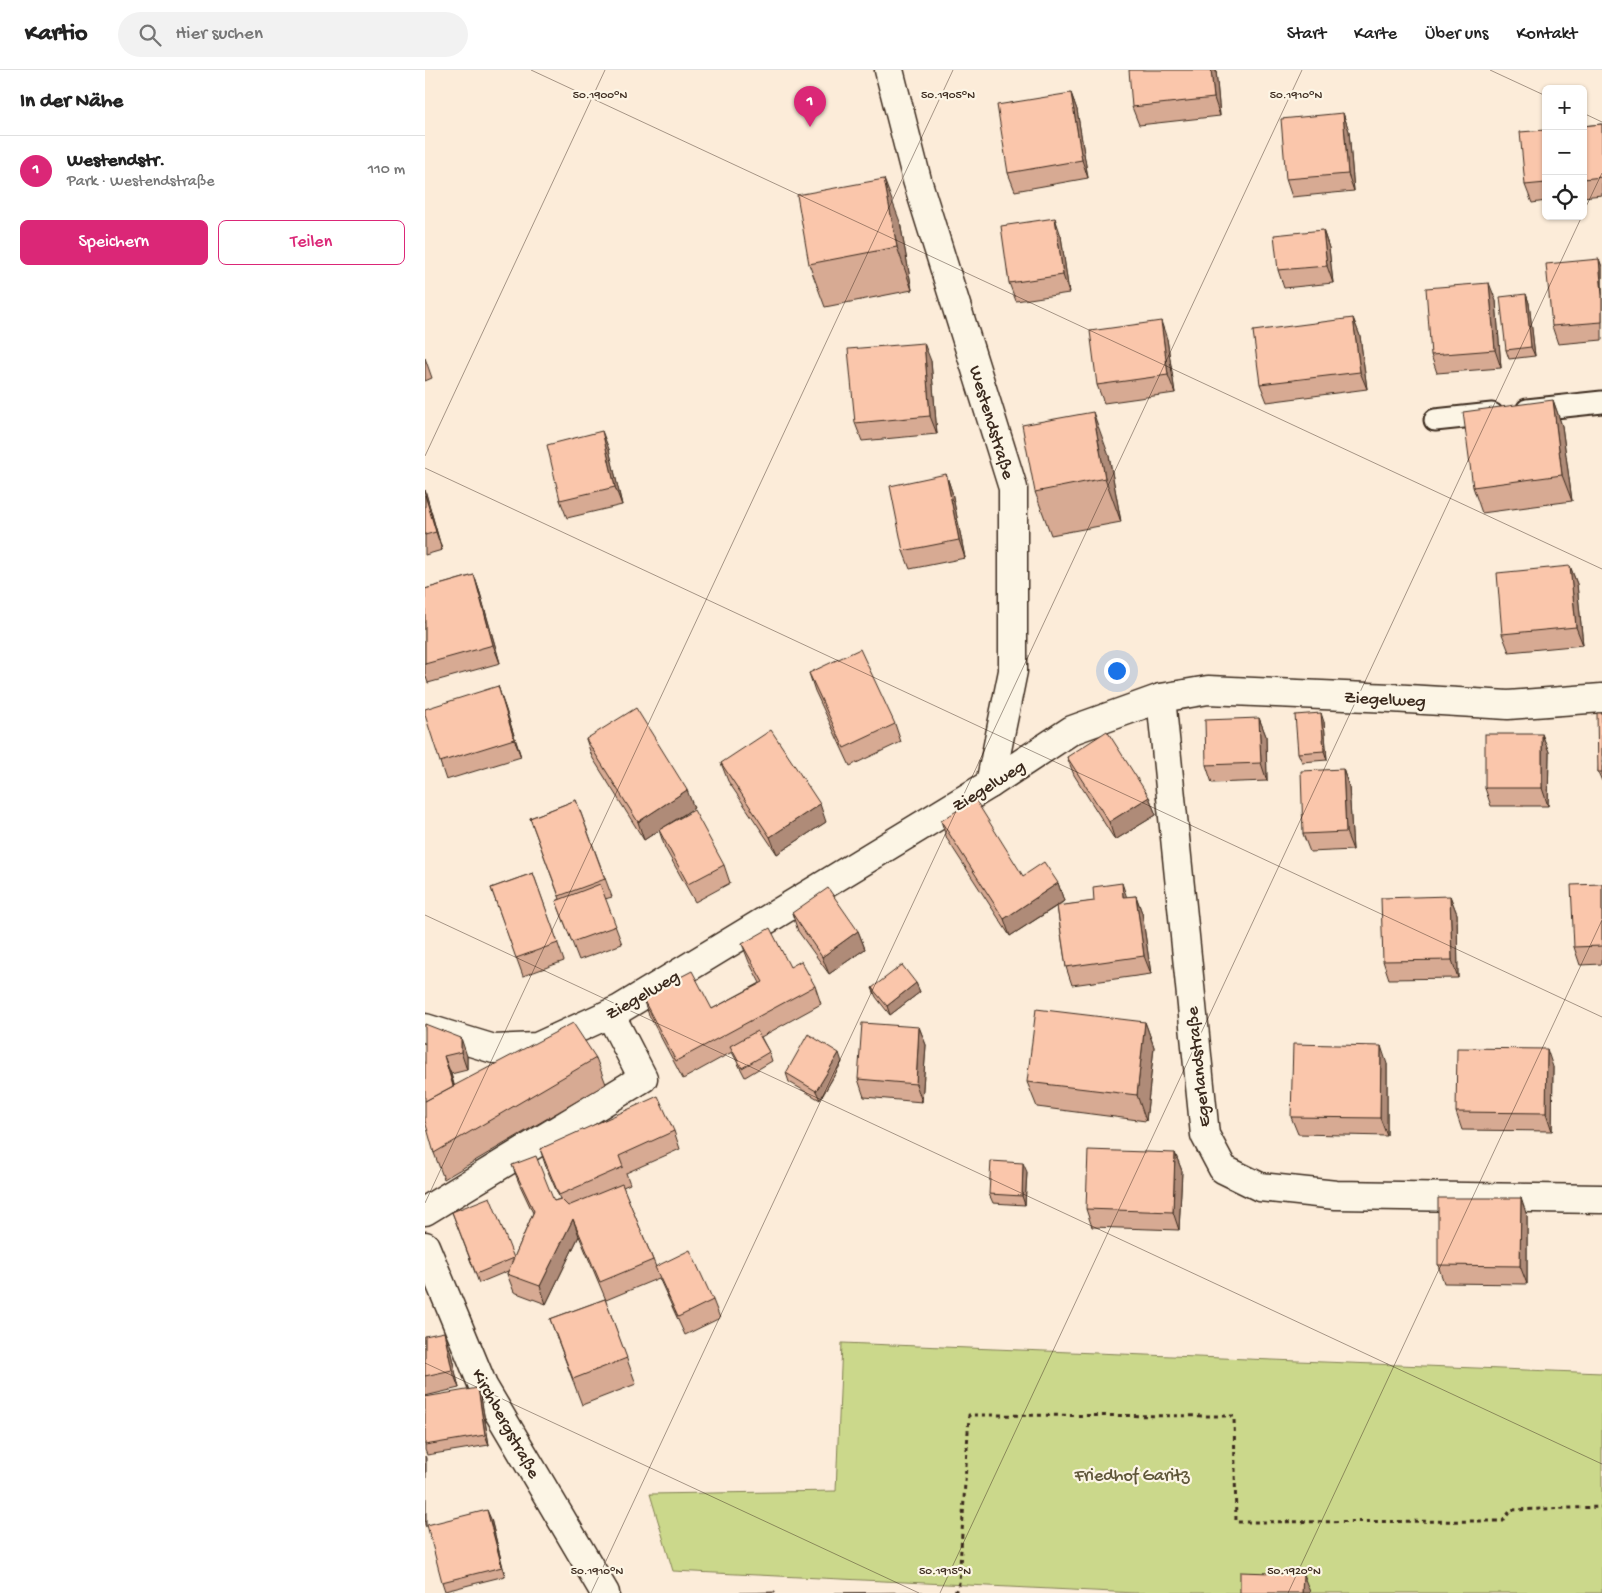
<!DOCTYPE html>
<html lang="de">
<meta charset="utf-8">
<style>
:root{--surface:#fff;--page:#f2f2f2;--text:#222;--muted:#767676;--line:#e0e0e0;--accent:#db2777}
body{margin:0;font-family:"Gochi Hand",sans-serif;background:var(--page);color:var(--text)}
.controls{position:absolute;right:15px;top:15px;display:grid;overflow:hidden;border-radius:8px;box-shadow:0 1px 4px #0004}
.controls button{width:45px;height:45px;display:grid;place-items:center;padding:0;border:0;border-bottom:1px solid var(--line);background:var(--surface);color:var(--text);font:25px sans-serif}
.you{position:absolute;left:691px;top:600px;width:18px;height:18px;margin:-12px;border:4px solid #fff;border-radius:50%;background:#1a73e8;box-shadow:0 0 0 8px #1a73e833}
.badge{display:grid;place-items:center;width:32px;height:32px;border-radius:50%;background:var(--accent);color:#fff;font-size:16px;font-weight:700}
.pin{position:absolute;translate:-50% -41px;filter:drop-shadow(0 1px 2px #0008)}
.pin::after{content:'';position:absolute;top:26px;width:18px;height:15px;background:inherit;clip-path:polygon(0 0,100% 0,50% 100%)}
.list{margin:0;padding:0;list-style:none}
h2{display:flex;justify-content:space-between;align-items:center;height:65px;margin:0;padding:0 20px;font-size:21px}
h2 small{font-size:16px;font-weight:400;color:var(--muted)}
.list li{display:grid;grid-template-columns:32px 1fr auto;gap:15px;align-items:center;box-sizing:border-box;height:70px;padding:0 20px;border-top:1px solid var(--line)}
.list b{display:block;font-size:19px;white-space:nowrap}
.list p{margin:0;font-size:16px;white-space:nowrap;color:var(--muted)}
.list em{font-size:16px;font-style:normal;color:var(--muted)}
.actions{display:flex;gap:10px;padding:15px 20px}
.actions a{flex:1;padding:11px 0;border:1px solid var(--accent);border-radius:8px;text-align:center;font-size:18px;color:var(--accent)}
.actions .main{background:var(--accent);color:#fff}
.icon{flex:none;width:28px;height:28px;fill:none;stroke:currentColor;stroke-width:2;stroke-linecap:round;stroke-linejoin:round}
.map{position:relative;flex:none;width:1177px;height:1523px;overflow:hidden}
header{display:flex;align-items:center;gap:30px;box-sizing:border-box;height:70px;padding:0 25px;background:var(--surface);border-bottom:1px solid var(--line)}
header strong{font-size:24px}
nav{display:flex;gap:28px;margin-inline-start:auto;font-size:18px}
.search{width:350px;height:45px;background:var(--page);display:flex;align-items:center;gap:12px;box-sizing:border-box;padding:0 18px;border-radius:28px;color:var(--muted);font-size:19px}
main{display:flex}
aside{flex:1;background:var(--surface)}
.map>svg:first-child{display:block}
.green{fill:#cbd88b;stroke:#838154}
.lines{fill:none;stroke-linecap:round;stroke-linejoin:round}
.service-casing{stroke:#3b2a1e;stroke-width:25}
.minor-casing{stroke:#3b2a1e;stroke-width:31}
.tertiary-casing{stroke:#3b2a1e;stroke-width:31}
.path{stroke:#3b2a1e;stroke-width:3;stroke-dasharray:4 4;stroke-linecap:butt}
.service{stroke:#fcf5e5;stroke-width:21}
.minor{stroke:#fcf5e5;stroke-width:28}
.tertiary{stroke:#fcf5e5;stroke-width:28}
.wall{fill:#d7aa93;stroke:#3b2a1e}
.shaded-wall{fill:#af8b78;stroke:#3b2a1e}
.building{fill:#fac6ab;stroke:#3b2a1e}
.ticks{fill:none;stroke:#3b2a1e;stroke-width:1;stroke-opacity:0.45}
.labels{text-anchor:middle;stroke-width:4.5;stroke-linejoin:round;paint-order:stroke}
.street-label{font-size:18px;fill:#3b2a1e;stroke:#fcf5e5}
.park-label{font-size:18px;fill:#5f5639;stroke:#fcf5e5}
.ticks-label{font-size:12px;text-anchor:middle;fill:#3b2a1e;stroke:#fcf5e5;stroke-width:4.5;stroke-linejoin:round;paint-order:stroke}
</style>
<header>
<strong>Kartio</strong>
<div class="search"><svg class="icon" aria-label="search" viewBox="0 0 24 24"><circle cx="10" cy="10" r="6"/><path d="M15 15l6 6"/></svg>Hier suchen</div>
<nav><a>Start</a><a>Karte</a><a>Über uns</a><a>Kontakt</a></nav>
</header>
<main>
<aside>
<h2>In der Nähe<small></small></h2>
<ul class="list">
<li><span class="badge">1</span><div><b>Westendstr.</b><p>Park · Westendstraße</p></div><em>110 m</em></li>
</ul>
<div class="actions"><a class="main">Speichern</a><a>Teilen</a></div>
</aside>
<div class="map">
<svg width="1177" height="1523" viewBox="0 0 1177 1523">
<rect width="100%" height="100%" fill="#fcecd9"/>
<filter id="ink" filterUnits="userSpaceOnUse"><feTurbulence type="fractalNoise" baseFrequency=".02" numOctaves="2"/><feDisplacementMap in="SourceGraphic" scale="10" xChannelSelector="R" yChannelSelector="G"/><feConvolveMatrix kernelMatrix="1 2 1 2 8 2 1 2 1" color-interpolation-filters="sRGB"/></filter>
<g filter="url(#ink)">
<path class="green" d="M417 1273 1177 1303V1523H710L248 1501 225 1424 411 1421Z"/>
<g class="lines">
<g class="service-casing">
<g id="service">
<path d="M1102 340 1177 332"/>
<path d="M1010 350 1067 344"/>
</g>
</g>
<g class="minor-casing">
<g id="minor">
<path d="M464 0 492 110 588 418V601L565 714"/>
<path d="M736 628 780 1065 798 1099 835 1117 911 1125 1177 1129"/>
<path d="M0 958 69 979 112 977 195 939 565 714 647 660 736 628 783 620 966 628 1083 635 1177 628"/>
<path d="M0 1141 218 1008 185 944"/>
</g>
</g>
<g class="tertiary-casing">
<path id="tertiary" d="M0 1176 58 1316 180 1523"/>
</g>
<path class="path" d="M530 1523 534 1513 544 1345 809 1346 811 1452 1078 1451 1086 1440 1177 1437"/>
<use href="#service" class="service"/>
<use href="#minor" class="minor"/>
<use href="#tertiary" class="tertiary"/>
</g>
<g class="wall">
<path d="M791 0 795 46 714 55 707 37Z"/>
<path d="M646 23 652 40 663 108 590 121 583 103Z"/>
<path d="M918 43 924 61 929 121 867 127 861 109Z"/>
<path d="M1177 54V125L1158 127V56Z"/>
<path d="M1121 60V131L1107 133 1100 115Z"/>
<path d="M475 152 487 220 400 237 384 194Z"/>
<path d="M898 160 904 178 908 213 859 218 853 200Z"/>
<path d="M636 166 644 223 591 231 584 213Z"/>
<path d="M1174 189 1177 197V270L1133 274 1127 256Z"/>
<path d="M1101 224 1104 233 1110 286 1084 289 1081 280Z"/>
<path d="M1071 231 1076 298 1012 303 1006 285Z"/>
<path d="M928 248 935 266 942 319 842 332 835 314Z"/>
<path d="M742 269 750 323 679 333 672 315Z"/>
<path d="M0 288 7 308 0 311Z"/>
<path d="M506 291 512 364 437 371 430 353Z"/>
<path d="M1128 330 1137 356 1147 431 1057 443 1048 417Z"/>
<path d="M184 379 197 435 142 448 135 430Z"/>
<path d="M684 386 696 452 626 465 610 422Z"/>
<path d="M521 404 527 422 540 488 485 499 478 481Z"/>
<path d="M0 420 17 480 0 485Z"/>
<path d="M1145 496 1152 514 1158 575 1084 582 1077 564Z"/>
<path d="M49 505 55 523 75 593 3 613 0 604V519Z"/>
<path d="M384 603 470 654 476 672 425 696 390 621Z"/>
<path d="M79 634 96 687 21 710 15 692Z"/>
<path d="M1177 643V711L1173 702Z"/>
<path d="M834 648 841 666 842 711 787 713 781 695Z"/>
<path d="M899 652 902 690 877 692 873 683Z"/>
<path d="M1117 664 1124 682 1123 736H1066L1060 718Z"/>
<path d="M161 669 269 738 247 752 299 795 305 813 270 832 240 778 234 760 219 770 167 687Z"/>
<path d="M642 687 724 727 731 745 690 770 649 705Z"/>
<path d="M296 693 401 752 352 784 303 711Z"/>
<path d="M918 699 924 717 928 780 885 782 878 764Z"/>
<path d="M151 730 187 827 180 829 197 874 154 890 131 831 135 829 105 748Z"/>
<path d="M516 751 598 806 633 813 639 831 633 836 711 826 717 843 726 904 647 915 641 897 632 836 585 866 522 769Z"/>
<path d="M108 803 139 891 98 906 66 818Z"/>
<path d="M1177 814V894L1155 895 1149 877Z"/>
<path d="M1025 826 1032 844 1033 908 964 909 958 891Z"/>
<path d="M367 843 433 861 440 879 404 904 373 861Z"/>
<path d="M317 874 365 897 390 916 396 934 336 967 344 982 347 991 320 1007 307 982 258 1009 224 945 217 927 287 939 335 913 324 892Z"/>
<path d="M491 913 495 922 465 945 451 927 447 918Z"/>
<path d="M720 952 729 977 721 1051 612 1037 602 1012Z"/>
<path d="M0 954 42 986V1000L26 1004 29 1016 171 988 181 1014 19 1109 9 1083Z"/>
<path d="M494 957 501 975 497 1032 439 1027 433 1009Z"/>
<path d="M417 992 395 1030 364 1012 361 1003Z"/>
<path d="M962 994V1066L873 1064 866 1047Z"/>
<path d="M1128 997 1127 1061 1037 1060 1031 1042Z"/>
<path d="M249 1061 255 1079 201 1103 205 1114 198 1117 231 1197 288 1230 295 1248 260 1265 234 1208 181 1230 154 1166 121 1234 89 1222 82 1204 83 1201 54 1213 27 1142 89 1188 108 1143 94 1113 87 1095 129 1131 135 1129 121 1097 115 1079Z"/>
<path d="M750 1083 757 1101 754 1160 667 1157 661 1139Z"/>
<path d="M602 1102 600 1135 568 1133 564 1124Z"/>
<path d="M1102 1146V1214L1019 1213 1013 1195Z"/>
<path d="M180 1229 211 1314 157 1335 125 1249Z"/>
<path d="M0 1266 25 1280 34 1318 0 1326Z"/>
<path d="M0 1327H56L64 1375 2 1385 0 1380Z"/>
<path d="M66 1449 80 1506 20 1521 17 1512Z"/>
</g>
<g class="shaded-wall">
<path d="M786 0H791L795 46 789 28Z"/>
<path d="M646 23 652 40 663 108 657 90Z"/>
<path d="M918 43 924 61 929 121 923 104Z"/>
<path d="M459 109 475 152 487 220 472 177Z"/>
<path d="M630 148 636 166 644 223 638 205Z"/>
<path d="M898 160 904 178 908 213 902 196Z"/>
<path d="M1174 189 1177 197V225Z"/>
<path d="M1064 213 1071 231 1076 298 1070 280Z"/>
<path d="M1101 224 1104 233 1110 286 1106 277Z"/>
<path d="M928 248 935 266 942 319 935 302Z"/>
<path d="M736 251 742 269 750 323 743 305Z"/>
<path d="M499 273 506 291 512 364 505 346Z"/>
<path d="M1128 330 1137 356 1147 431 1137 405Z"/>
<path d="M668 342 684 386 696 452 680 408Z"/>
<path d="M177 361 184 379 197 435 190 417Z"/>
<path d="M521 404 527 422 540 488 534 470Z"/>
<path d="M0 420 17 480 11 462 0 425Z"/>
<path d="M1145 496 1152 514 1158 575 1151 557Z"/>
<path d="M49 505 55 523 75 593 68 575Z"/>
<path d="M73 616 79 634 96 687 89 669Z"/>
<path d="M896 643 899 652 902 690 899 681Z"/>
<path d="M834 648 841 666 842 711 836 693Z"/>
<path d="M1117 664 1124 682 1123 736 1117 718Z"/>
<path d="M918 699 924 717 928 780 921 762Z"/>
<path d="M262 720 269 738 219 770 213 752Z"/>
<path d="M724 727 731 745 690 770 684 752Z"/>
<path d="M395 734 401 752 352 784 345 767Z"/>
<path d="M633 813 639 831 585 866 579 849Z"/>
<path d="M697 813 703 831 698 827Z"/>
<path d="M711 826 717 843 726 904 719 886Z"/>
<path d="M1025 826 1032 844 1033 908 1027 890Z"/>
<path d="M433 861 440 879 404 904 397 887Z"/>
<path d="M491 913 495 922 465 945 462 936Z"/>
<path d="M720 952 729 977 721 1051 712 1025Z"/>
<path d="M494 957 501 975 497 1032 491 1014Z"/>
<path d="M36 968 42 986V1000L36 982Z"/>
<path d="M956 976 962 994V1066L955 1048Z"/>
<path d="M1122 979 1128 997 1127 1061 1121 1043Z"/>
<path d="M414 983 417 992 395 1030 391 1021Z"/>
<path d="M19 986 26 1004 37 1041 31 1023Z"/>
<path d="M750 1083 757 1101 754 1160 748 1142Z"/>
<path d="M598 1093 602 1102 600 1135 597 1126Z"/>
<path d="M1096 1128 1102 1146V1214L1095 1196Z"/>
<path d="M148 1149 154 1166 121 1234 115 1216Z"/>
<path d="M19 1262 25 1280 34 1318 27 1300Z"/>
<path d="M53 1318 56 1327 64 1375 60 1365Z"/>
<path d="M0 1386 1 1388V1457L0 1455Z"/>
<path d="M62 1440 66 1449 80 1506 77 1497Z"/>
<path d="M878 1504 885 1522 884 1523H877Z"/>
</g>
<g class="building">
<path d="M704 0H786L789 28 707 37Z"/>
<path d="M646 23 657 90 583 103 572 35Z"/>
<path d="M918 43 923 104 861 109 856 49Z"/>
<path d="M1177 54V107L1158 109V56Z"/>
<path d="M1121 60V113L1100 115 1095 62Z"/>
<path d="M459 109 472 177 384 194 372 125Z"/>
<path d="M630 148 638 205 584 213 576 156Z"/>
<path d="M898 160 902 196 853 200 849 165Z"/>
<path d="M1174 189 1177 225V252L1127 256 1121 194Z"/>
<path d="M1064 213 1070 280 1006 285 1001 218Z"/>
<path d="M1101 224 1106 277 1081 280 1075 227Z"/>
<path d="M928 248 935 302 835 314 828 261Z"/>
<path d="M736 251 743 305 672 315 665 261Z"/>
<path d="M499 273 505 346 430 353 423 279Z"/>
<path d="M1128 330 1137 405 1048 417 1038 342Z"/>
<path d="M668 342 680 408 610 422 597 355Z"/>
<path d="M177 361 190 417 135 430 122 375Z"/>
<path d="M521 404 534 470 478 481 465 416Z"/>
<path d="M0 425 11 462 0 465Z"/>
<path d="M1145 496 1151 557 1077 564 1072 503Z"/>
<path d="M49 505 68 575 0 594V519Z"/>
<path d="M435 579 470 654 419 678 384 603Z"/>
<path d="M73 616 89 669 15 692 0 645V639Z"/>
<path d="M211 638 262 720 213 752 161 669Z"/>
<path d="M896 643 899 681 873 683 870 645Z"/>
<path d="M1172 643H1177V702H1173Z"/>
<path d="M834 648 836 693 781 695 780 650Z"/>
<path d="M346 660 395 734 345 767 296 693Z"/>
<path d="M682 661 724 727 684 752 642 687Z"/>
<rect x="1060" y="664" width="57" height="54"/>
<path d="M918 699 921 762 878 764 876 701Z"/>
<path d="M550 729 598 806 619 792 633 813 579 849 516 751Z"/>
<path d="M151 730 180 809 134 826 105 748Z"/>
<path d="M269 740 299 795 263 814 234 760Z"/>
<path d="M108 803 133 873 91 888 66 818Z"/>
<path d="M697 813 698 827 711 826 719 886 641 897 632 836 669 831 668 817Z"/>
<path d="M175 814 191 856 147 872 131 831Z"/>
<path d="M1177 814V876L1149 877 1146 815Z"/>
<path d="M403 818 433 861 397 887 367 843Z"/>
<path d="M1025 826 1027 890 958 891 956 828Z"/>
<path d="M345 858 365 897 376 891 390 916 251 991 217 927 267 901 287 939 338 912 317 874Z"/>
<path d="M477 895 491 913 462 936 447 918Z"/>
<path d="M611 939 720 952 712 1025 602 1012Z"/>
<path d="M148 953 171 988 9 1083 0 1051V1031Z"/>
<path d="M437 953 494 957 491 1014 433 1009Z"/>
<path d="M0 954 36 968V982L19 986 28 1016 0 1031Z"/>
<path d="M332 961 344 982 317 998 305 976Z"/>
<path d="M383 964 414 983 391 1021 361 1003Z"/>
<path d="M868 974 956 976 955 1048 866 1047Z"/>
<path d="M1032 978 1122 979 1121 1043 1031 1042Z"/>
<path d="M233 1026 249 1061 194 1086 198 1097 134 1125 115 1079Z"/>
<path d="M663 1080 750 1083 748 1142 661 1139Z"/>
<path d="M111 1086 129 1131 136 1129 143 1136 197 1114 228 1190 175 1212 148 1149 115 1216 82 1204 109 1141 87 1095Z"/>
<path d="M566 1091 598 1093 597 1126 564 1124Z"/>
<path d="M65 1127 89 1188 51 1204 27 1142Z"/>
<path d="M1013 1128H1096L1095 1196 1013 1195Z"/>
<path d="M265 1180 288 1230 253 1247 230 1197Z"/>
<path d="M180 1229 202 1288 148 1309 125 1249Z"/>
<path d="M19 1262 27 1300 0 1306V1266Z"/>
<path d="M53 1318 60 1365 0 1375V1327Z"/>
<path d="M62 1440 77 1497 17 1512 2 1455Z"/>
<path d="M815 1502 878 1504 877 1523H815Z"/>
<path d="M350 1522V1523H315Z"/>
<path d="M498 1522V1523H410Z"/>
</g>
</g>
<path class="ticks" d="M106 0 1177 499M1065 0 1121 26M1158 43 1177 52M1158 143 1177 103M0 386 180 0M0 398 1177 947M0 845 1177 1394M0 1133 528 0M0 1293 494 1523M166 1523 877 0M515 1523 1157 146M863 1523 1177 850"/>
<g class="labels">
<g class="street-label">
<text transform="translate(568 352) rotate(73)" y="6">Westendstraße</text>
<text transform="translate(960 628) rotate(3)" y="6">Ziegelweg</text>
<text transform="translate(563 715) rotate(-32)" y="6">Ziegelweg</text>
<text transform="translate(217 924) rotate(-30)" y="6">Ziegelweg</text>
<text transform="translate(772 997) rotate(-96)" y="6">Egerlandstraße</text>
<text transform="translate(82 1353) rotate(61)" y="6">Kirchbergstraße</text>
</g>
<g class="park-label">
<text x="707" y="1410">Friedhof Garitz</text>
</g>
</g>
<g class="ticks-label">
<text x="175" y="28">50.1900°N</text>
<text x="523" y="28">50.1905°N</text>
<text x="871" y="28">50.1910°N</text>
<text x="172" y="1504">50.1910°N</text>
<text x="520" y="1504">50.1915°N</text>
<text x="869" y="1504">50.1920°N</text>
</g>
</svg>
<div class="controls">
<button>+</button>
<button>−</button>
<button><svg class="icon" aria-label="locate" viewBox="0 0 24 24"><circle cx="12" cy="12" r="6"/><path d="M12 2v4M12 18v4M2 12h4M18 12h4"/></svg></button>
</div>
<div class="you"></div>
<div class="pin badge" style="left:385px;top:57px">1</div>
</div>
</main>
